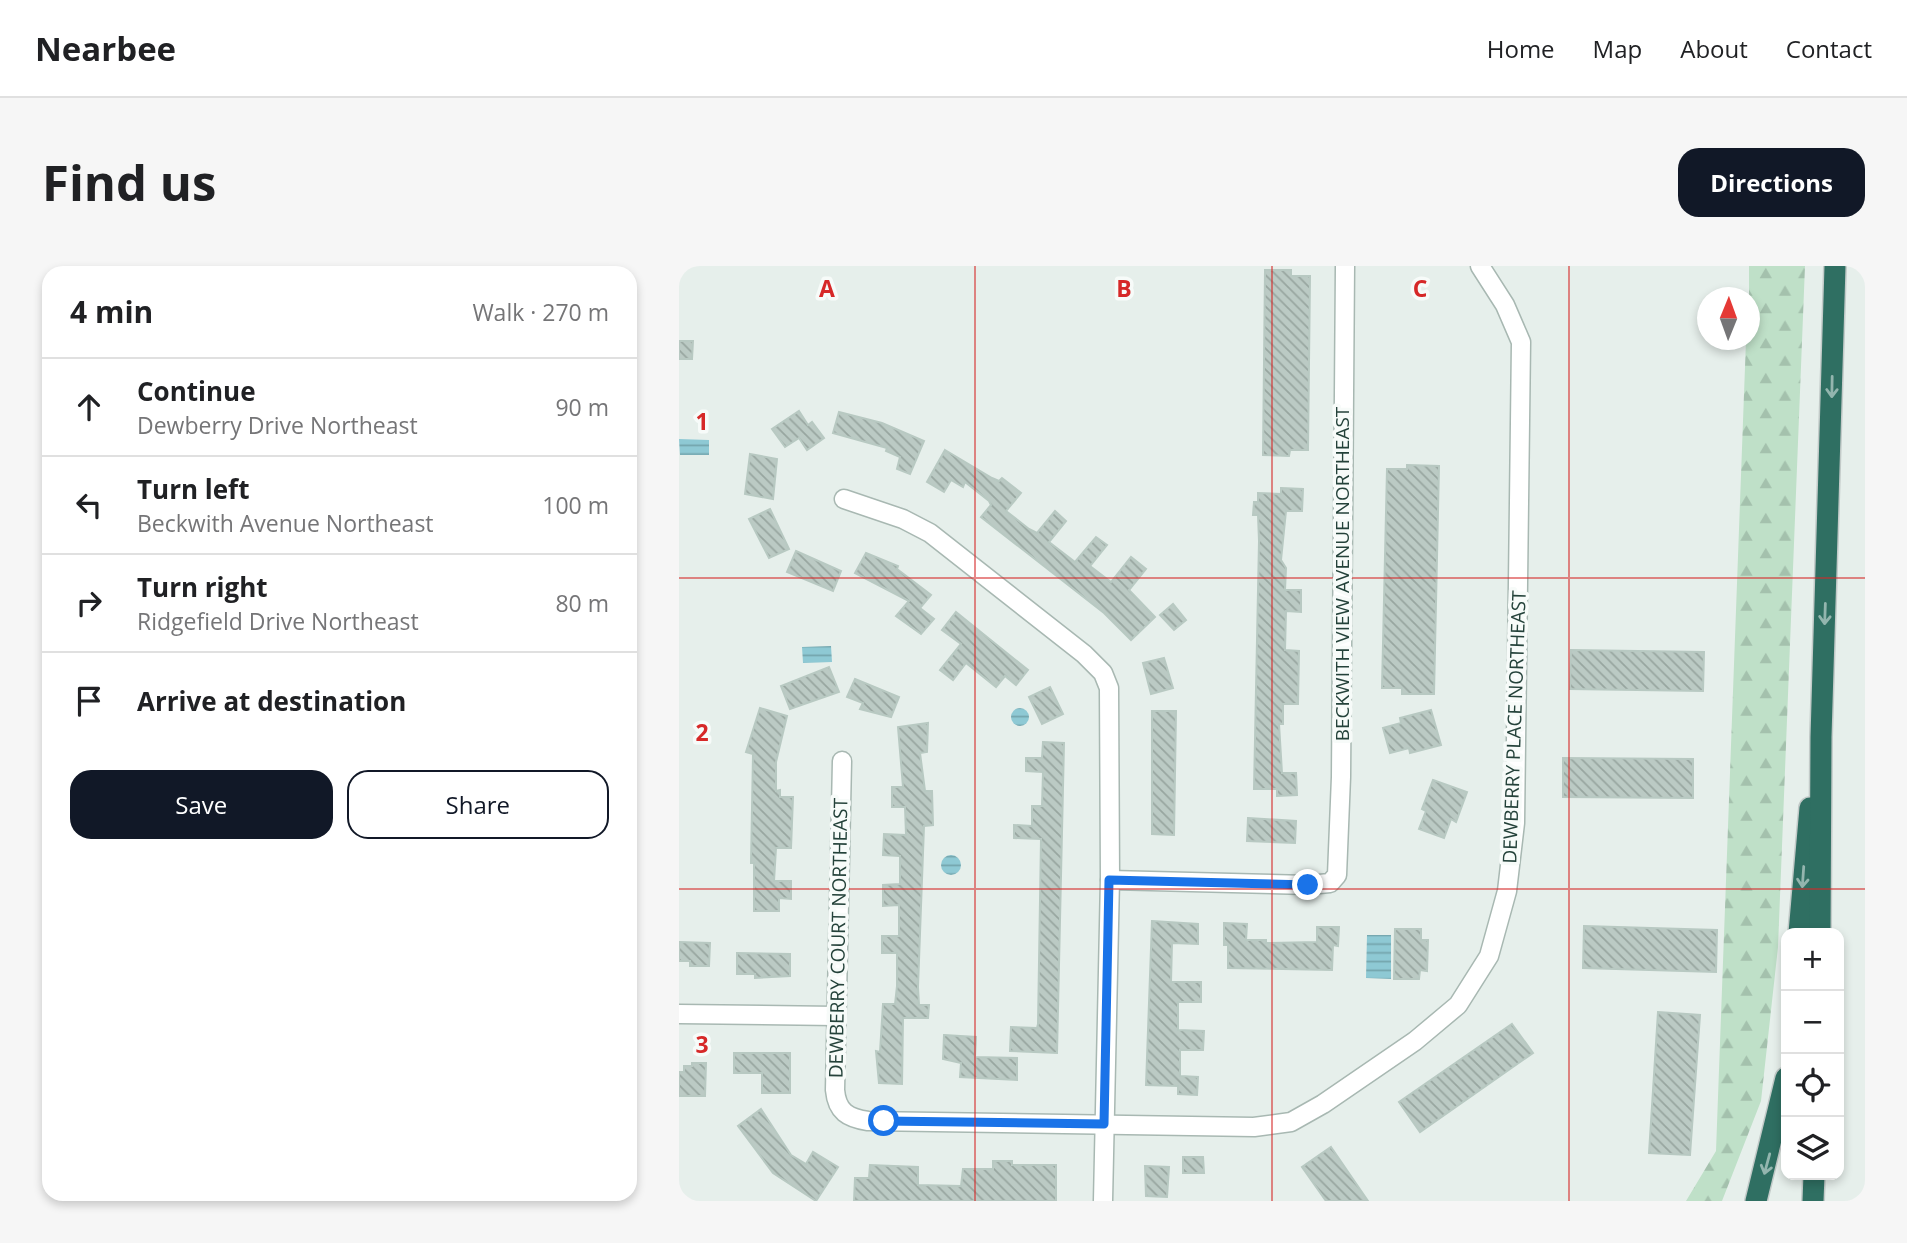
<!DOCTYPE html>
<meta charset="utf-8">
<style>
:root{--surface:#fff;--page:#f6f6f6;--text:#202124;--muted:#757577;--line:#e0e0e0;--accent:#111827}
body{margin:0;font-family:"Open Sans",sans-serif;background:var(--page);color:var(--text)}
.controls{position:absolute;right:21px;bottom:21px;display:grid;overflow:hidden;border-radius:14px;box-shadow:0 4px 10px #0003}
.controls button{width:63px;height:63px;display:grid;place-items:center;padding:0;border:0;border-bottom:2px solid var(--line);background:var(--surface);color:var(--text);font:35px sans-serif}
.compass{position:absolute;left:1018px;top:21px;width:63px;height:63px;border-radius:50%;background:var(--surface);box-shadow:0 4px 10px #0003;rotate:1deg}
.stop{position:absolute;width:21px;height:21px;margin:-16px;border:5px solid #1a73e8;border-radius:50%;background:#fff}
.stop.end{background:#1a73e8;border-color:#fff;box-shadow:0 2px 7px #0008}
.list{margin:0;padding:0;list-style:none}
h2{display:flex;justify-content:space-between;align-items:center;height:91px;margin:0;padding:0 28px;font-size:30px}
h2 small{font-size:23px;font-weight:400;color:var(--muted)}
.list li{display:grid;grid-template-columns:46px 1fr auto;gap:21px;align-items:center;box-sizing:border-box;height:98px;padding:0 28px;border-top:2px solid var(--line)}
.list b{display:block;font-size:26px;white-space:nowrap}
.list p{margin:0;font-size:23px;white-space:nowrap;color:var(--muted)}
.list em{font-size:23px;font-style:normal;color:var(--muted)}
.actions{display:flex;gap:14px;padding:21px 28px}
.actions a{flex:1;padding:16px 0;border:2px solid var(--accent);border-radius:21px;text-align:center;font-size:24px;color:var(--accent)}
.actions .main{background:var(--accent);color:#fff}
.icon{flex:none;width:38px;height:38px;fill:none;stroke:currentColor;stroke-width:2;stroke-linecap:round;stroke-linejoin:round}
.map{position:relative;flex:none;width:1186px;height:935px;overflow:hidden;border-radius:21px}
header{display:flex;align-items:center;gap:42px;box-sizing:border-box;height:98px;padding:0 35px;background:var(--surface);border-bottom:2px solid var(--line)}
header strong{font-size:33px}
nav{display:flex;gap:38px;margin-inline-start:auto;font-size:24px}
.intro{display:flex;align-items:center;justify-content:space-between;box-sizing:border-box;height:168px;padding:0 42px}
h1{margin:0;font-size:49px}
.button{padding:18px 32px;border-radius:21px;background:var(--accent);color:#fff;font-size:24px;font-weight:700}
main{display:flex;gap:42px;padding:0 42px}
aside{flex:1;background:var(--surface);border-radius:21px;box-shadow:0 4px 10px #0003}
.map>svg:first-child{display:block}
.forest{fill:url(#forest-firs)}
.water{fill:url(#water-rules)}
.building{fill:url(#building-back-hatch);stroke:#b8c9c2;stroke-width:2}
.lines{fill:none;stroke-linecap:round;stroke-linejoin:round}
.minor-casing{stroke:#a8b8b2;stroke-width:21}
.highway-casing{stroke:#c2cac8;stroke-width:24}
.minor{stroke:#fff;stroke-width:18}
.highway{stroke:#2f6f62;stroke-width:21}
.oneway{stroke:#93b5ae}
.route{stroke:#1a73e8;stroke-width:9}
.grid{fill:none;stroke:#d62828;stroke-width:2;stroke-opacity:0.55}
.labels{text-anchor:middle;stroke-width:7;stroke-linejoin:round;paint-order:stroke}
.street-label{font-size:19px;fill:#24423a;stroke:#f7fbf9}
.grid-label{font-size:23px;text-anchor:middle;font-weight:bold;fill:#d62828;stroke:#f7fbf9;stroke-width:7;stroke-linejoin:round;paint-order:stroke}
</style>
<header>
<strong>Nearbee</strong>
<nav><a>Home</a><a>Map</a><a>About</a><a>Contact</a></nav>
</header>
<div class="intro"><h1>Find us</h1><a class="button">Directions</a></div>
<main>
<aside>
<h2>4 min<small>Walk · 270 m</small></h2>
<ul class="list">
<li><svg class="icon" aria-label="ahead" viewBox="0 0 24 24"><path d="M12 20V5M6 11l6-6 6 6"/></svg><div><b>Continue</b><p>Dewberry Drive Northeast</p></div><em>90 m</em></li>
<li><svg class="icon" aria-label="left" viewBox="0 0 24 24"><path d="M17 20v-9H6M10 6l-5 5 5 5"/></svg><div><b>Turn left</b><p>Beckwith Avenue Northeast</p></div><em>100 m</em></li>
<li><svg class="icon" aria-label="right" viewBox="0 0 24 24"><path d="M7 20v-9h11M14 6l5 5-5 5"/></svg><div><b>Turn right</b><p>Ridgefield Drive Northeast</p></div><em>80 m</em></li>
<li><svg class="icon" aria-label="arrive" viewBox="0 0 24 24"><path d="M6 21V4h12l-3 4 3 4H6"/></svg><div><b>Arrive at destination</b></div></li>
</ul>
<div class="actions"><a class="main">Save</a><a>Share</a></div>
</aside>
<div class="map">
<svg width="1186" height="935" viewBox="0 0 1186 935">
<defs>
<pattern id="forest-firs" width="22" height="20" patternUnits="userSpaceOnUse" patternTransform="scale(1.75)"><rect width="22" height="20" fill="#bfe0c8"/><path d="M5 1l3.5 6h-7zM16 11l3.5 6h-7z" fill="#a4c1ad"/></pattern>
<pattern id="water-rules" width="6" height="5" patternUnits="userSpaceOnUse" patternTransform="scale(1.75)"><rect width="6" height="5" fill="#8ec9d4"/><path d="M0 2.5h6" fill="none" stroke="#74a5ad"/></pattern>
<pattern id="building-back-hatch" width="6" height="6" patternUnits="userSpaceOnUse" patternTransform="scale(1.75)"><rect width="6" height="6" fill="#bbcac4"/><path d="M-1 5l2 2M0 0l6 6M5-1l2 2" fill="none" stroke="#98a6a0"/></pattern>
</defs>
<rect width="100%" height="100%" fill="#e6efeb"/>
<path class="forest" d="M1070 0H1126L1099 681 1082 835 1043 935H1007L1037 885 1067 74H1070Z"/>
<g class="water">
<path d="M0 173 30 174V189H1Z"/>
<path d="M152 380 153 396 124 397 123 381Z"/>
<circle cx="341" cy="451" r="9"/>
<circle cx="272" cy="599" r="10"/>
<path d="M688 669H712V713L687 712Z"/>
</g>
<g class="building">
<path d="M586 4H612V10H631L629 184H611L610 190 584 189Z"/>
<path d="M0 75H14L13 93H0Z"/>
<path d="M120 145 129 159 133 156 145 172 128 184 120 172 106 181 93 163Z"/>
<path d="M160 146 203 157 245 175 231 208 218 203 221 191 207 185 208 182 154 167Z"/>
<path d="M266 184 313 212 320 215 323 212 342 227 327 245 350 263 358 267 376 245 387 255 370 276 396 296 417 271 428 279 411 300 432 316 452 291 467 303 450 324 476 351 452 374 425 347 302 251 312 239 310 235 286 216 284 221 272 214 265 226 248 216Z"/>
<path d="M71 188 98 193 94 233 66 228Z"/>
<path d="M728 199 760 200 755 428H723V422H703L708 203H728Z"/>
<path d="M602 222 624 223 623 245H607L602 294 607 302 606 324H622V346L607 345 606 384 620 385 619 438H604V458H600L603 507H617L618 529 598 530V523H575L580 275 579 249H574L575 236H579V227L602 228Z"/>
<path d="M91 243 110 283 90 292 70 253Z"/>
<path d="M117 285 162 305 154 325 108 306Z"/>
<path d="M187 287 219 300 218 303 252 329 241 342 255 353 242 368 217 350 230 335 176 307Z"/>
<path d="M494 338 507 354 495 364 481 349Z"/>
<path d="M277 346 349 404 337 419 326 410 317 421 287 397 274 414 261 404 282 378 263 364Z"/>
<path d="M892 384 1025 386 1024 425 891 423Z"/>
<path d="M485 392 494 422 472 428 464 397Z"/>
<path d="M150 401 160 426 111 443 102 420Z"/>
<path d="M176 413 220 431 212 451 181 443 184 437 168 431Z"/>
<path d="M371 421 384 448 363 458 350 431Z"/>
<path d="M81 442 108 450 97 496V525L101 524V531H114L112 582H97L95 615H112V633L100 632V645H75V597H72L74 488 67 486Z"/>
<path d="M752 444 762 479 731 487 730 482 711 487 704 462 722 457 721 452Z"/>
<path d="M473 445H497L495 569 473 568Z"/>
<path d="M249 457 248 486 241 487 246 525H253L254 559 245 560 239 721 240 739H250L249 752H224L223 818 200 817 197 785 201 786 204 738H216L218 720V687H203V670H220V639L204 640V619L221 618V590L204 589 205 568 227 569 226 541H213V521H224L219 461Z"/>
<path d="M364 476 385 477 378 787 331 785 332 761 358 762 359 758 362 573 335 572V559L353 560V540H363L364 506 347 505V492H363Z"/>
<path d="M884 492 1014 493V532L884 531Z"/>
<path d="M754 514 788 526 777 556 772 553 765 572 740 563 747 545 743 543Z"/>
<path d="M569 552 617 555 616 577 568 575Z"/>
<path d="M473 655 519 658V678L493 677 492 716H522V736H499V764L525 765 524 784H501V810L519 811 518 829 499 828V820L467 819Z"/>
<path d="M545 657 568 658 567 674H587V677L638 676V661H660L659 680 654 679 653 704 549 702V679H545Z"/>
<path d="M905 660 1038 664 1037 706 904 702Z"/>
<path d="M716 663H742V674H749L748 705 741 704 740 713H715Z"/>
<path d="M0 676 31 677 30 700H11V695H0Z"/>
<path d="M58 687 111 688V710L76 712V708H58Z"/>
<path d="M979 746 1021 749 1011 889 970 887Z"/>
<path d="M833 758 854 787 741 866 720 836Z"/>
<path d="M265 769 297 771 296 791 338 792V814L281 811 282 797 264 793Z"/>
<path d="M55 787H111V827H83V807H55Z"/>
<path d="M13 797H27L26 830H0V806H5V800H13Z"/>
<path d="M82 843 112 889 127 898 134 886 159 901 137 935 94 907 59 860Z"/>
<path d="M652 881 689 935H647L623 901Z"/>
<path d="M504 891H524L525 907H504Z"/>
<path d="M314 895H333V899H377V935H175L176 912H190L191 899 239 901V919L282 920 284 903H314Z"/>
<path d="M466 900 490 901 488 931 467 930Z"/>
</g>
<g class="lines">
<g class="minor-casing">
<g id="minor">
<path d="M165 233 224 253 251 267 405 388 424 407 430 422 431 613 424 935"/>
<path d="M163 495 156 824C158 846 169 852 189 855L575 861 612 856 644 838 736 775 779 739 810 690 828 625 836 557 842 76 826 39 801 0"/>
<path d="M431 614 629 619 651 617 658 609 662 511 666 0"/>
<path d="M0 748 157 750"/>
</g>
</g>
<g class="highway-casing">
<g id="highway">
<path d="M1120 667 1131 542"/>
<path d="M1141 667 1142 471 1156 0"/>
<path d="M1077 935 1107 812"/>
<path d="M1134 935 1135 909"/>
</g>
</g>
<use href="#minor" class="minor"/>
<use href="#highway" class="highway"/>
</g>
<defs><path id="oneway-shaft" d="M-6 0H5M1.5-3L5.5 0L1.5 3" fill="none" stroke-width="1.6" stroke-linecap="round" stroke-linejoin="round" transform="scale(1.75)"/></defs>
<g class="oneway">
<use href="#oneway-shaft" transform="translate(1153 121) rotate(91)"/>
<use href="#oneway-shaft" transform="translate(1146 348) rotate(92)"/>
<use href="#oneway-shaft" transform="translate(1124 611) rotate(94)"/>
<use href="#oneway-shaft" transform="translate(1088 898) rotate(105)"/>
</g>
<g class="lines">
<path class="route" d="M205 855 425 858 430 614 629 619"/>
</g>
<path class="grid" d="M296 0V935M593 0V935M890 0V935M0 312H1186M0 623H1186"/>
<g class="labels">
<g class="street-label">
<text transform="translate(663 308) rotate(-90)" y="7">BECKWITH VIEW AVENUE NORTHEAST</text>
<text transform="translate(835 461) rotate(-88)" y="7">DEWBERRY PLACE NORTHEAST</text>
<text transform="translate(159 672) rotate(-89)" y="7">DEWBERRY COURT NORTHEAST</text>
</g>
</g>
<g class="grid-label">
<text x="148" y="31">A</text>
<text x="445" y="31">B</text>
<text x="741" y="31">C</text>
<text x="23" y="164">1</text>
<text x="23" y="475">2</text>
<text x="23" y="787">3</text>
</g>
</svg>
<div class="controls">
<button>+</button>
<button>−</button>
<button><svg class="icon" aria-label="locate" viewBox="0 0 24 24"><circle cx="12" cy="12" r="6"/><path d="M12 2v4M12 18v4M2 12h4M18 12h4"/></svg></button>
<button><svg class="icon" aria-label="layers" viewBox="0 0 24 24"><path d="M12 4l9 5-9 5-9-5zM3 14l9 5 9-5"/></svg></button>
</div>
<svg class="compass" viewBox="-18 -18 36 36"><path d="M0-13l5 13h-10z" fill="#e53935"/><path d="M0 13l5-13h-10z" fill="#757577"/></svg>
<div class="stop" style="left:205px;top:855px"></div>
<div class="stop end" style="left:629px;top:619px"></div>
</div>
</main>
